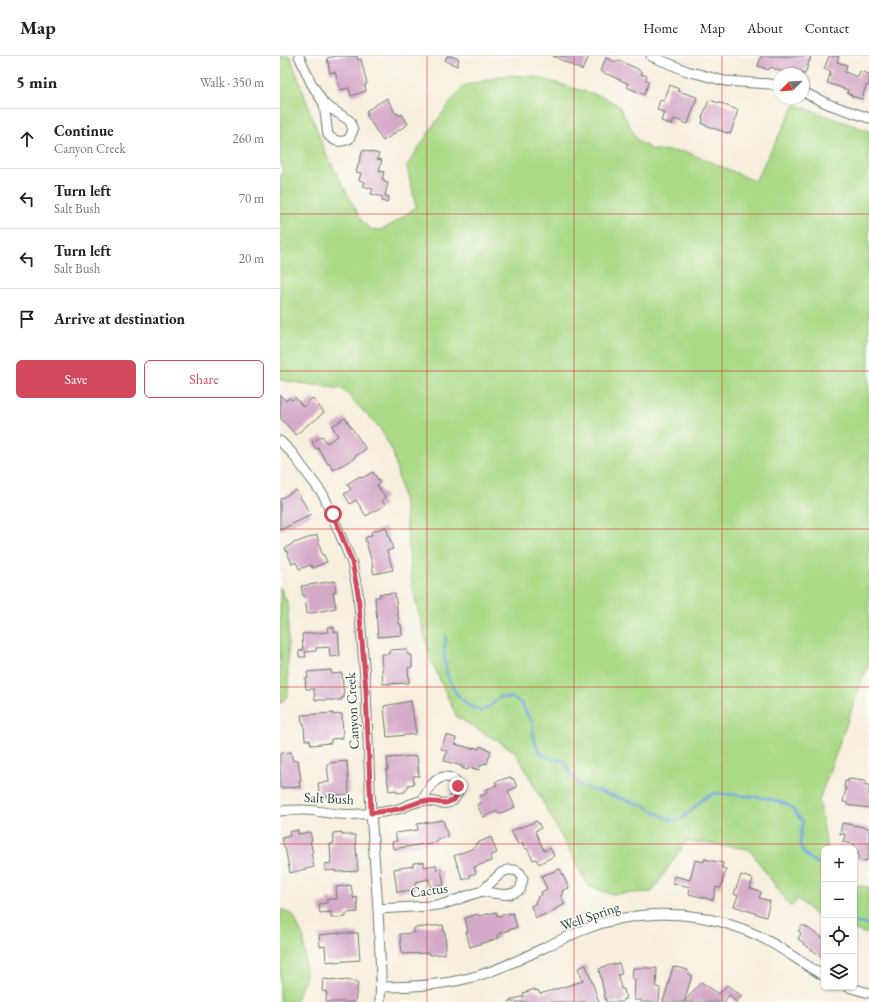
<!DOCTYPE html>
<meta charset="utf-8">
<style>
:root{--surface:#fff;--page:#f6f6f6;--text:#222;--muted:#767676;--line:#e0e0e0;--accent:#d1495b}
body{margin:0;font-family:"EB Garamond",serif;background:var(--page);color:var(--text)}
.controls{position:absolute;right:12px;bottom:12px;display:grid;overflow:hidden;border-radius:6px;box-shadow:0 1px 3px #0004}
.controls button{width:36px;height:36px;display:grid;place-items:center;padding:0;border:0;border-bottom:1px solid var(--line);background:var(--surface);color:var(--text);font:20px sans-serif}
.compass{position:absolute;left:493px;top:12px;width:36px;height:36px;border-radius:50%;background:var(--surface);box-shadow:0 1px 3px #0004;rotate:246deg}
.stop{position:absolute;width:12px;height:12px;margin:-9px;border:3px solid #d1495b;border-radius:50%;background:#fff}
.stop.end{background:#d1495b;border-color:#fff;box-shadow:0 1px 4px #0008}
.list{margin:0;padding:0;list-style:none}
h2{display:flex;justify-content:space-between;align-items:center;height:52px;margin:0;padding:0 16px;font-size:17px}
h2 small{font-size:13px;font-weight:400;color:var(--muted)}
.list li{display:grid;grid-template-columns:26px 1fr auto;gap:12px;align-items:center;box-sizing:border-box;height:60px;padding:0 16px;border-top:1px solid var(--line)}
.list b{display:block;font-size:15px;white-space:nowrap}
.list p{margin:0;font-size:13px;white-space:nowrap;color:var(--muted)}
.list em{font-size:13px;font-style:normal;color:var(--muted)}
.actions{display:flex;gap:8px;padding:12px 16px}
.actions a{flex:1;padding:9px 0;border:1px solid var(--accent);border-radius:6px;text-align:center;font-size:14px;color:var(--accent)}
.actions .main{background:var(--accent);color:#fff}
.icon{flex:none;width:22px;height:22px;fill:none;stroke:currentColor;stroke-width:2;stroke-linecap:round;stroke-linejoin:round}
.map{position:relative;flex:none;width:589px;height:946px;overflow:hidden}
header{display:flex;align-items:center;gap:24px;box-sizing:border-box;height:56px;padding:0 20px;background:var(--surface);border-bottom:1px solid var(--line)}
header strong{font-size:19px}
nav{display:flex;gap:22px;margin-inline-start:auto;font-size:14px}
main{display:flex}
aside{flex:1;background:var(--surface)}
.map>svg:first-child{display:block}
.green{fill:#abda87;stroke:#658c5e}
.lines{fill:none;stroke-linecap:round;stroke-linejoin:round}
.stream{stroke:#70a7df;stroke-width:2.5}
.building{fill:#d5aac9}
.minor-casing{stroke:#6b7b6f;stroke-width:11}
.minor{stroke:#fff;stroke-width:9}
.route{stroke:#d1495b;stroke-width:5}
.grid{fill:none;stroke:#d62828;stroke-width:1;stroke-opacity:0.55}
.labels{text-anchor:middle;stroke-width:3;stroke-linejoin:round;paint-order:stroke}
.street-label{font-size:14px;fill:#1f3d34;stroke:#fdfcf7}
</style>
<header>
<strong>Map</strong>
<nav><a>Home</a><a>Map</a><a>About</a><a>Contact</a></nav>
</header>
<main>
<aside>
<h2>5 min<small>Walk · 350 m</small></h2>
<ul class="list">
<li><svg class="icon" aria-label="ahead" viewBox="0 0 24 24"><path d="M12 20V5M6 11l6-6 6 6"/></svg><div><b>Continue</b><p>Canyon Creek</p></div><em>260 m</em></li>
<li><svg class="icon" aria-label="left" viewBox="0 0 24 24"><path d="M17 20v-9H6M10 6l-5 5 5 5"/></svg><div><b>Turn left</b><p>Salt Bush</p></div><em>70 m</em></li>
<li><svg class="icon" aria-label="left" viewBox="0 0 24 24"><path d="M17 20v-9H6M10 6l-5 5 5 5"/></svg><div><b>Turn left</b><p>Salt Bush</p></div><em>20 m</em></li>
<li><svg class="icon" aria-label="arrive" viewBox="0 0 24 24"><path d="M6 21V4h12l-3 4 3 4H6"/></svg><div><b>Arrive at destination</b></div></li>
</ul>
<div class="actions"><a class="main">Save</a><a>Share</a></div>
</aside>
<div class="map">
<svg width="589" height="946" viewBox="0 0 589 946">
<rect width="100%" height="100%" fill="#fdfcf7"/>
<filter id="ink" filterUnits="userSpaceOnUse"><feTurbulence type="fractalNoise" baseFrequency=".025" numOctaves="2"/><feDisplacementMap in="SourceGraphic" scale="8" xChannelSelector="R" yChannelSelector="G"/><feConvolveMatrix kernelMatrix="1 2 1 2 8 2 1 2 1" color-interpolation-filters="sRGB"/></filter>
<filter id="wash" filterUnits="userSpaceOnUse"><feTurbulence type="fractalNoise" baseFrequency=".012" numOctaves="4" result="noise"/><feDisplacementMap in="SourceGraphic" scale="16" xChannelSelector="R" yChannelSelector="G"/><feGaussianBlur stdDeviation="0.9" result="paint"/><feColorMatrix in="noise" values="0 0 0 0 0 0 0 0 0 0 0 0 0 0 0 0 0 1.4 0 .05"/><feComposite in="paint" operator="in"/></filter>
<g filter="url(#wash)">
<rect width="100%" height="100%" fill="#f7eedd"/>
<g class="green">
<path d="M0 0H10L45 96 82 165 90 173 100 174 113 168 136 151 127 110 155 67 183 30 227 19 256 21 324 41 339 50 358 85 372 94 407 96 475 125 515 49 589 75V610L586 614 539 744 547 793H544V863L538 861 518 843 511 851 469 793 406 785 372 836 331 838 308 830 236 696 177 661 151 605 132 530 125 452 113 396 100 372 62 333 0 324V120L3 117 0 103Z"/>
<path d="M0 531 8 548V639L0 648Z"/>
<path d="M574 829 589 831V878L574 874Z"/>
<path d="M0 853 13 859 24 883 26 920 15 946H0Z"/>
</g>
<g class="lines">
<g class="stream">
<path d="M166 580C166 586 163 592 164 598 165 623 176 647 201 655L209 651 220 641 233 642 240 646 252 666 254 683 260 697 271 703 284 705 293 722 301 730 365 750 388 763 396 765 402 762 412 754 424 742 435 737 486 742 509 749 523 766C519 783 516 795 534 805 538 807 541 808 544 811"/>
<path d="M574 866 589 869"/>
</g>
</g>
<g id="blocks">
<g class="building">
<path d="M56 0H77L78 4 81 3 87 28 85 29 86 35 71 40 69 32 60 34 55 16 50 17 47 2Z"/>
<path d="M167 0H171L179 3 177 10 165 5Z"/>
<path d="M273 0H309L302 14Z"/>
<path d="M481 0H531L525 18H506L507 17 490 11 489 14 478 10Z"/>
<path d="M549 0H559L557 6 567 9 565 16 578 21 580 15 589 18V30L586 29 582 43 571 40 572 39 567 37 568 34 547 27 551 15 544 13Z"/>
<path d="M326 2 336 6 337 4 358 13V14L362 16 361 18 367 20 366 24 369 26 364 39 347 31 349 28 320 15Z"/>
<path d="M390 29 399 33 398 35 417 41 408 68 394 63 392 69 381 65 384 56 377 54 380 44 384 45Z"/>
<path d="M107 42 116 58 118 57 119 60 122 58 128 68 103 85 86 59 88 58 86 55Z"/>
<path d="M429 44 447 49V50L458 54 451 77 447 76V77L422 68 423 63 422 62Z"/>
<path d="M83 94 99 98 97 103 102 104 99 115 104 116 102 123H104V126L108 127 105 140 109 141 107 147 102 145 103 141 91 138 93 133 83 130 85 126 79 124 81 117 76 116Z"/>
<path d="M0 339 6 345 9 342 12 344 15 341 23 351 32 342 44 356 33 366 32 365 16 379 0 362Z"/>
<path d="M65 362 86 393 74 401 75 402 53 414 49 407 48 408 38 392 36 393 32 386 42 380 47 387 58 380 52 370Z"/>
<path d="M93 416 100 427 97 429 106 442 102 444 105 449 86 460 76 444 70 448 64 438 71 434 67 428 80 420 82 422Z"/>
<path d="M16 434 31 459 0 474V443Z"/>
<path d="M106 471 113 493 107 495 113 514 94 518 92 510H93L85 482 92 479 91 476Z"/>
<path d="M37 479 42 499H44L47 506 32 512 31 509 19 513 16 506 12 508 5 492 11 489V488Z"/>
<path d="M55 525 56 536H53L56 552 27 558 25 539 23 540 21 530Z"/>
<path d="M115 537 119 568H121L122 579 98 581 95 541H100L99 538Z"/>
<path d="M47 571H54V576H58L60 600 50 601 49 591 36 592V595L25 596 26 601H19V595L23 594 22 578 48 576Z"/>
<path d="M127 593 128 599H132V611L128 612 129 627 103 628 101 598H109V594Z"/>
<path d="M51 614 52 618 62 617 64 642H61L62 644H35L34 633H26L25 622H28L27 616Z"/>
<path d="M131 645 136 678 107 681 104 650Z"/>
<path d="M53 657V659L62 658 63 682 51 683V687L31 689 30 684H25L24 669V667H22L21 659Z"/>
<path d="M166 679 176 682 175 688 193 693V691L199 693 200 690 211 695 207 708 203 707 202 710 200 709 199 714 189 711 188 714 182 712V710L164 705 167 695 161 693Z"/>
<path d="M11 696 13 705 18 704 21 724H19L20 731 0 732V697Z"/>
<path d="M137 700 139 720H133L134 728 128 729V733L125 734V736L117 737V734L109 735 106 714H108L107 702Z"/>
<path d="M67 705 69 738 40 741 38 727 49 726 47 708H49V707Z"/>
<path d="M230 721 231 723 233 722 237 731 228 735 235 751 219 758 218 755 203 761 197 749 201 747 200 740 207 737 205 734 217 729 215 726Z"/>
<path d="M568 723 586 725 585 729H589V752L567 749 568 747 563 746 566 732H564L565 725 568 726Z"/>
<path d="M163 764 168 781 157 783V786L113 793 112 786 117 785 115 777 138 774 137 768Z"/>
<path d="M257 765 261 772 255 775 264 795 270 792 274 800 259 808 256 803 253 804 247 792 245 793 242 786 238 788 231 775Z"/>
<path d="M562 767 589 772V803H587L586 805 578 804 579 796 574 795 575 788 563 786 565 778H560Z"/>
<path d="M18 774V778L30 776 32 785H30L33 796 31 797 34 811 10 817 5 791H4L2 782 10 780 9 776Z"/>
<path d="M62 776V779H75L78 815 55 816V814L45 815V808L51 807 50 788 54 787 53 777Z"/>
<path d="M211 781 217 797 210 800 211 805 194 811 196 817 190 819 191 821 183 824 174 800 196 791 195 788Z"/>
<path d="M424 803 443 807 442 812 446 813 441 832 436 831 433 844 409 838 410 831 393 827 394 820 410 824 415 804 424 806Z"/>
<path d="M144 806V811L156 809 157 814 161 813 164 829 151 831 149 823 135 826V834L117 836 114 813 133 810V807Z"/>
<path d="M280 813 289 832 283 834 281 841 285 848 275 853V854L256 862 251 850 256 847 255 845 258 843 257 841 262 839 261 836 267 833 261 820Z"/>
<path d="M461 819 473 823 470 832 481 836 479 842 490 845 486 861 454 850 458 840 454 838Z"/>
<path d="M71 829 73 842 77 841 78 856 66 857V861L51 862V856L40 857 39 848 47 847V843H57L56 831Z"/>
<path d="M216 856 217 860 233 857 237 871 218 878 219 882 190 891 186 876 188 875 185 862 198 858 199 860Z"/>
<path d="M163 869 164 876H165L166 892H165V898L150 899V897L122 898 120 878 134 877V872Z"/>
<path d="M523 869 544 883V902L523 888 524 887 518 883 521 877 518 875Z"/>
<path d="M59 877H78L80 904 54 906V905L46 906 45 890 40 891 39 879Z"/>
<path d="M339 907 342 918 338 919 341 933H344L346 943H343V946H326L319 913 322 912V911Z"/>
<path d="M306 909 319 946H229V945L244 940 243 937 255 933V935L258 934 260 938 303 925 298 912Z"/>
<path d="M393 911 396 912V911L408 914 407 917 412 919 404 946H383Z"/>
<path d="M353 912H377L376 931 380 932 379 946H361V944H354L355 923H352Z"/>
<path d="M43 923 53 924V923L64 925 65 924 78 926 75 946H46L47 936 42 935Z"/>
<path d="M421 926 439 938 447 929 462 940 456 946 449 939 444 946H404Z"/>
</g>
</g>
</g>
<g filter="url(#ink)">
<use href="#blocks" fill-opacity="0" stroke="#6b7b6f" stroke-width="1"/>
<g class="lines">
<g class="minor-casing">
<g id="minor">
<path d="M19 0 31 27 44 48 70 65 73 74 69 83C60 87 55 86 48 79L44 48"/>
<path d="M371 0 407 15 445 25 490 28 499 30"/>
<path d="M523 36 548 48 589 62"/>
<path d="M0 385 12 397 44 440 72 507 78 537 86 634 91 757 98 853 101 920 100 946"/>
<path d="M0 755C8 754 16 754 24 754 35 754 46 757 58 758 72 759 89 758 103 756 109 755 115 754 121 752 127 750 134 746 141 745 152 743 167 753 175 742 182 732 176 720 164 721 153 722 147 737 142 745"/>
<path d="M98 853 150 850 164 848 202 835 221 817 227 814H235L240 817 243 823 240 834C228 842 215 837 202 835"/>
<path d="M101 931C135 931 168 929 200 919 236 908 268 888 303 874 352 854 408 853 457 871 490 882 515 903 544 920"/>
<path d="M568 931 589 937"/>
</g>
</g>
<use href="#minor" class="minor"/>
</g>
</g>
<g class="lines" filter="url(#ink)">
<path class="route" d="M53 458 72 506 78 537 86 634 91 757 119 753 142 745 166 747 174 744 177 739 178 730"/>
</g>
<path class="grid" d="M147 0V946M294 0V946M442 0V946M0 158H589M0 315H589M0 473H589M0 631H589M0 788H589"/>
<g class="labels">
<g class="street-label">
<text transform="translate(72 655) rotate(-93)" y="5">Canyon Creek</text>
<text transform="translate(49 742) rotate(3)" y="5">Salt Bush</text>
<text transform="translate(149 834) rotate(-8)" y="5">Cactus</text>
<text transform="translate(310 860) rotate(-19)" y="5">Well Spring</text>
</g>
</g>
</svg>
<div class="controls">
<button>+</button>
<button>−</button>
<button><svg class="icon" aria-label="locate" viewBox="0 0 24 24"><circle cx="12" cy="12" r="6"/><path d="M12 2v4M12 18v4M2 12h4M18 12h4"/></svg></button>
<button><svg class="icon" aria-label="layers" viewBox="0 0 24 24"><path d="M12 4l9 5-9 5-9-5zM3 14l9 5 9-5"/></svg></button>
</div>
<svg class="compass" viewBox="-18 -18 36 36"><path d="M0-13l5 13h-10z" fill="#e53935"/><path d="M0 13l5-13h-10z" fill="#767676"/></svg>
<div class="stop" style="left:53px;top:458px"></div>
<div class="stop end" style="left:178px;top:730px"></div>
</div>
</main>
